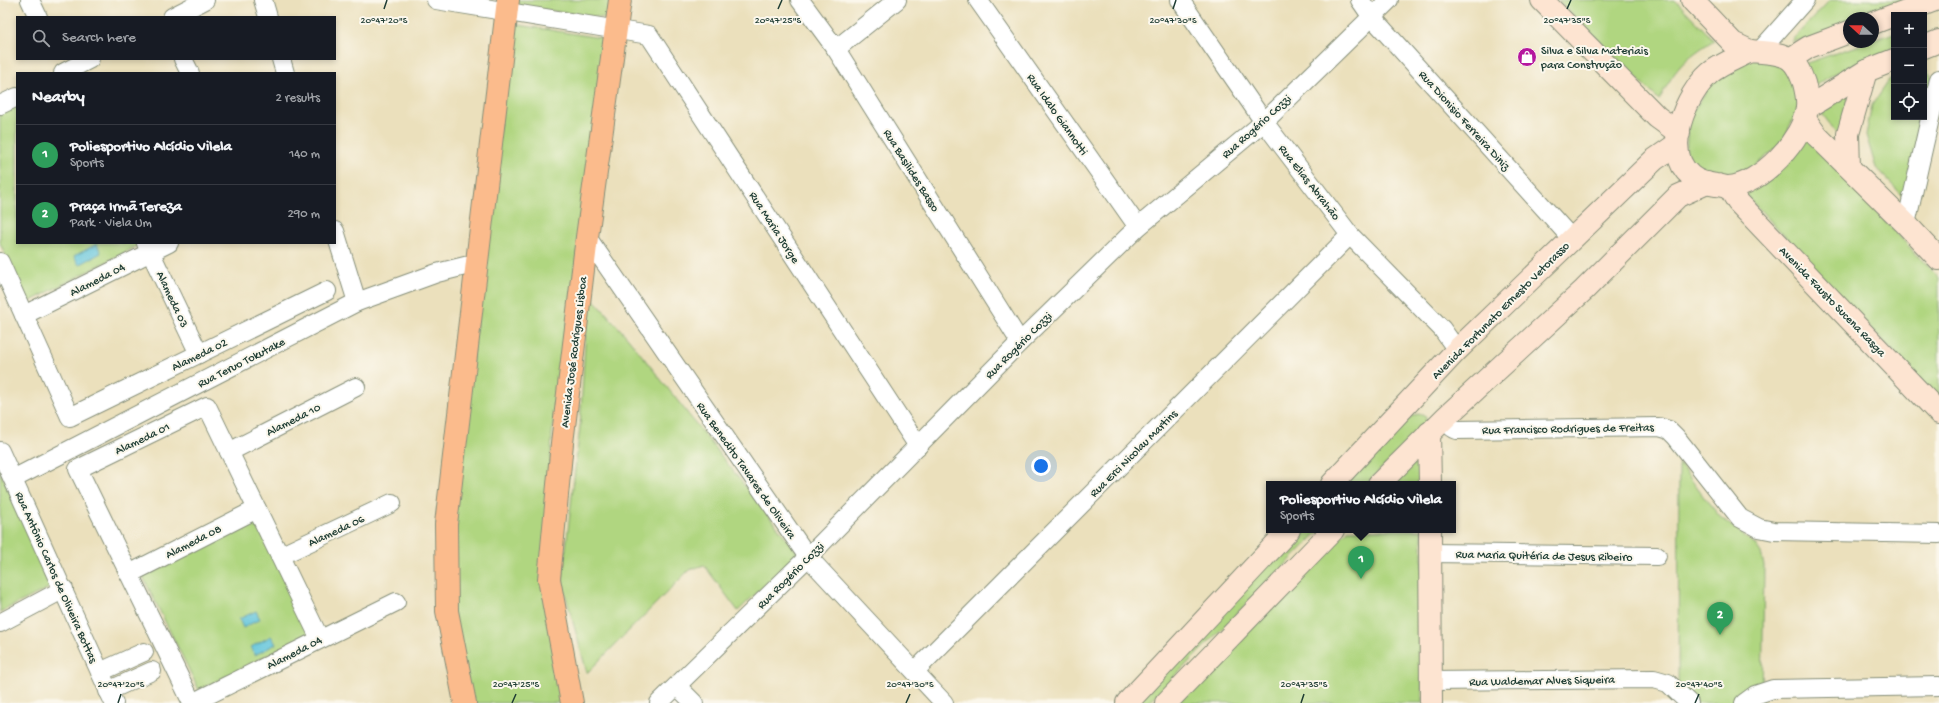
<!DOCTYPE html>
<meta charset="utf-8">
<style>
:root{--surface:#171b24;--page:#20242c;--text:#f1f3f6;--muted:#9ea1a6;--line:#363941;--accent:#d690ce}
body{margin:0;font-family:"Gochi Hand",sans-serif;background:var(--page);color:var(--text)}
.controls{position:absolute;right:12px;top:12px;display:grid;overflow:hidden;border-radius:0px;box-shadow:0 2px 6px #0003}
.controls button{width:36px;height:36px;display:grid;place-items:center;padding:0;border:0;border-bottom:1px solid var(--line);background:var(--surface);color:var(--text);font:20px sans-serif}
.compass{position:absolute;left:1843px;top:12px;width:36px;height:36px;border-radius:50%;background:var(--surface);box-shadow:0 2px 6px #0003;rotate:291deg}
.you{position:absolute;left:1041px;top:466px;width:14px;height:14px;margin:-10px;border:3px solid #fff;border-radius:50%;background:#1a73e8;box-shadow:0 0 0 6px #1a73e833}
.badge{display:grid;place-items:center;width:26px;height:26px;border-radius:50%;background:var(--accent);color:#fff;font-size:13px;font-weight:700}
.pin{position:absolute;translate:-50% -33px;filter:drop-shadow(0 1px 2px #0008)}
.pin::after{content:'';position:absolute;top:21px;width:14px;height:12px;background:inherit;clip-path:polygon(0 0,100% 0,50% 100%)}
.popup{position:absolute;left:1266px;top:481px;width:190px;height:52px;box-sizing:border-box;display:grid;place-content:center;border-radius:0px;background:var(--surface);filter:drop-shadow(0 1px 3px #0005);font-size:13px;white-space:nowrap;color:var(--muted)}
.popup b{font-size:15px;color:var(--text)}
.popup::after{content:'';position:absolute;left:50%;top:100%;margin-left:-8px;border:8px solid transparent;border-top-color:var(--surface)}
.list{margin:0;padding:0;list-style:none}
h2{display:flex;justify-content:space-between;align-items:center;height:52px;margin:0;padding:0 16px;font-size:17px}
h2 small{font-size:13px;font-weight:400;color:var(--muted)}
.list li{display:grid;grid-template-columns:26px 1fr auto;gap:12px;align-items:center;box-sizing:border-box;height:60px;padding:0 16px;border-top:1px solid var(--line)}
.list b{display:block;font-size:15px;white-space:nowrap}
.list p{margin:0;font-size:13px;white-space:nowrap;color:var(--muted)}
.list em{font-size:13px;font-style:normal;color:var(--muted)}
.icon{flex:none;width:22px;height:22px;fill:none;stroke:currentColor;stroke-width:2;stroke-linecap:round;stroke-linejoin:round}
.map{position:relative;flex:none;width:1939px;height:703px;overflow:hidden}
.search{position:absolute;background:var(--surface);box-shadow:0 2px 6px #0003;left:16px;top:16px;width:320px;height:44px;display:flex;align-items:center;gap:10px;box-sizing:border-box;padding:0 14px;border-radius:0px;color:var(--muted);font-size:15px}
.panel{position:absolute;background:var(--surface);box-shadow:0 2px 6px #0003;left:16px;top:72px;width:320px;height:172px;border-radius:0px}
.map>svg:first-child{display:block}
.green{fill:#b0d680;stroke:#688a5a}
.water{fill:#5ec4db;stroke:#3e8088}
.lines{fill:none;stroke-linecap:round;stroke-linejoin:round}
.street-casing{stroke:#858e78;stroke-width:20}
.secondary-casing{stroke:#858e78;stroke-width:24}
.primary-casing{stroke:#858e78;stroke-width:24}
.street{stroke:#fff;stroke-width:18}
.secondary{stroke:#fde4d1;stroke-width:22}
.primary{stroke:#fbbb8c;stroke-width:22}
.ticks{fill:none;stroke:#1f3d34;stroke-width:1.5}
.labels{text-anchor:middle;stroke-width:4;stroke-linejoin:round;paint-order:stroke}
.poi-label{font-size:12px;fill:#1f3d34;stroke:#fbf7ec;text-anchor:start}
.street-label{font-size:12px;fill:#1f3d34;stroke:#fbf7ec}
.ticks-label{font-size:10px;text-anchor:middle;fill:#1f3d34;stroke:#fbf7ec;stroke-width:4;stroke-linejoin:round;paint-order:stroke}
</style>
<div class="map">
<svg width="1939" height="703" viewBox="0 0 1939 703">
<rect width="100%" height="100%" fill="#fbf7ec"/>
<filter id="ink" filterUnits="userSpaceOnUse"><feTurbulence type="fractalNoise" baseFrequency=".025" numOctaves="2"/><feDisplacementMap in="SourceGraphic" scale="8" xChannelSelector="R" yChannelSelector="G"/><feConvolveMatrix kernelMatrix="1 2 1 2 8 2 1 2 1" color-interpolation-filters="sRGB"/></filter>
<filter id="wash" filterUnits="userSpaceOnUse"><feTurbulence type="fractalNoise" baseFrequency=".012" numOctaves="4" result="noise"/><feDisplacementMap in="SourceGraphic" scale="16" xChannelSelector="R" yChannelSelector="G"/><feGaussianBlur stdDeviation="0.9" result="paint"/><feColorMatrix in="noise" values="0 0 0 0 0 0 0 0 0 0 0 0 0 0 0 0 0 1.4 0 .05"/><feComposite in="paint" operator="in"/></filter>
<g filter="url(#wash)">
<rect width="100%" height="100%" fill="#ebe0bc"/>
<g class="green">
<path d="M516 0H614L611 19 516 6Z"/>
<path d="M1558 0H1675L1714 40C1684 59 1676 67 1659 100Z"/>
<path d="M1830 0H1911L1867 18H1849V25L1807 40 1791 41Z"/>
<path d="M512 24 607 39 552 433 545 578 566 703H470L452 610 453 523Z"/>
<path d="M1894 33V50C1863 61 1832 70 1808 93L1804 64 1868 42H1873V40Z"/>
<path d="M1750 58 1783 64 1793 75 1799 106 1781 145 1745 173 1724 178 1694 168 1686 158 1688 119 1714 79Z"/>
<path d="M1924 67 1933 78 1910 199 1902 195 1876 168 1866 135 1872 105 1888 81 1894 76V117H1924Z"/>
<path d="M1850 90 1839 136 1820 111Z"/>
<path d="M17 104V243H135L137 246 27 303 0 243V113Z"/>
<path d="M1808 140 1939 278V400L1747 196 1748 190 1801 141Z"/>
<path d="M588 293 628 338 798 553 738 611 704 565 689 570 587 673 562 582 580 427Z"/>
<path d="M1418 414 1425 416 1427 423 1366 484H1346L1412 416Z"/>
<path d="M1422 455V484H1393Z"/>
<path d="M1679 463 1703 496 1721 518 1755 544 1761 553 1764 566 1762 703H1678Z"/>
<path d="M0 471 53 586 0 612Z"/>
<path d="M256 520 310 633 199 690 143 577Z"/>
<path d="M1300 530H1320L1148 703H1131Z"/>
<path d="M1348 530H1422V703H1178Z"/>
</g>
<g class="water">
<path d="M97 244 101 253 79 265 74 256Z"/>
<path d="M256 611 260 619 243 628 239 619Z"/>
<path d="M271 636 276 644 255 655 251 647Z"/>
</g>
</g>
<g filter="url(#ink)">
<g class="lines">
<g class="street-casing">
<g id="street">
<path d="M30 0 38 17"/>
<path d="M263 0 268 17"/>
<path d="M436 0 649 35 918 446"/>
<path d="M800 0 836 49 1020 342"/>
<path d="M978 0 1138 227"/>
<path d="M1180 0 1264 122 1350 235 1442 329 1457 350"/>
<path d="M1360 0 1371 16 1572 239"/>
<path d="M172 17 205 0"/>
<path d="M836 49 897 0"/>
<path d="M1759 52 1805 0"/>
<path d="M183 59 190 73"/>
<path d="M281 59 285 73"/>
<path d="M63 73 90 59"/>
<path d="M0 105 17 97"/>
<path d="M1906 224 1939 79"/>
<path d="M335 231 357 302"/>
<path d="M587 237 808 557 944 703"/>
<path d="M146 243 199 354"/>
<path d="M0 262 70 417 327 291"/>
<path d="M24 315 169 243"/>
<path d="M1447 416C1448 423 1449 427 1457 430L1659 427 1669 430 1676 437 1740 518 1759 528 1774 531 1939 534"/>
<path d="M0 451 114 703"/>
<path d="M229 452 356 387"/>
<path d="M13 479 357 302 437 273 477 263"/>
<path d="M1430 553 1657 556"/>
<path d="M280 556 392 503"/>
<path d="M129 574 257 509"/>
<path d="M0 623 64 589"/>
<path d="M915 671 1350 235"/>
<path d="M100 672 144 652"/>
<path d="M1431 681 1654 679 1668 683 1689 703"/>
<path d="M677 686 694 703"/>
<path d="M108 691 152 671"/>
<path d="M192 703 78 469 207 406 320 639"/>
<path d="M192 703 396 602"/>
<path d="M659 703 808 557 1020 342 1138 227 1264 122 1389 0"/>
<path d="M1744 703 1755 695 1773 689 1939 686"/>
</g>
</g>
<g class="secondary-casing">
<g id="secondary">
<path d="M1542 0 1657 117 1679 133"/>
<path d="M1692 0 1733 43 1750 51"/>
<path d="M1895 15 1935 0"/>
<path d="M1873 23 1894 15"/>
<path d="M1924 47 1939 41"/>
<path d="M1750 51C1761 52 1782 52 1791 60 1798 66 1801 75 1804 83 1806 91 1808 99 1807 107 1805 138 1760 186 1728 187 1725 187 1720 185 1716 185 1708 184 1697 181 1691 176 1661 151 1686 94 1710 73 1721 64 1737 58 1750 51Z"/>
<path d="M1790 59 1809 47 1849 32"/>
<path d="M1807 108 1866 71 1894 60"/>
<path d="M1804 118 1817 136 1906 224 1939 259"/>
<path d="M1849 167 1848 134 1866 71"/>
<path d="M1729 187 1738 202 1939 413"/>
<path d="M1429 433 1430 484"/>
<path d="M1332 484 1457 350 1654 160 1677 144"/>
<path d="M1379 484 1447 416 1584 290 1678 196 1707 183"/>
<path d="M1430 530 1431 703"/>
<path d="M1127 703 1289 530"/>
<path d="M1166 703 1333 530"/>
</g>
</g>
<g class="primary-casing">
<g id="primary">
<path d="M465 703 447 611 446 524 508 0"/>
<path d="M572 703 549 579 562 443 587 237 620 0"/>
</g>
</g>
<use href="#street" class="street"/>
<use href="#secondary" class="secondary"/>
<use href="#primary" class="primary"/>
</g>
</g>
<path class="ticks" d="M384 9 387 0M778 9 782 0M1173 9 1176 0M1567 9 1571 0M118 703 121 694M512 703 516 694M906 703 910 694M1301 703 1304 694M1695 703 1699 694"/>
<defs>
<g id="shop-disc" transform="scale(1)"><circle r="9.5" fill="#b5179e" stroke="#fbf7ec"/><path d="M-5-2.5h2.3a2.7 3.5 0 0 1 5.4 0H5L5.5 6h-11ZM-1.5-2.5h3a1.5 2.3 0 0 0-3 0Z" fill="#fff"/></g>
</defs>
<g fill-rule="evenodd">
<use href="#shop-disc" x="1527" y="57"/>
</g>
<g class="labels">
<g class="poi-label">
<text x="1541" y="54">Silva e Silva Materiais<tspan x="1541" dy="14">para Construção</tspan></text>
</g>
<g class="street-label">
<text transform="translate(1058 114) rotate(55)" y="4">Rua Idalo Giannotti</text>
<text transform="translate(1465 120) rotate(48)" y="4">Rua Dionisio Ferreira Diniz</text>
<text transform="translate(1256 126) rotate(-42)" y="4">Rua Rogério Cozzi</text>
<text transform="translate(912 170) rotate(58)" y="4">Rua Basilides Basso</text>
<text transform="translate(1310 182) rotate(52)" y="4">Rua Elias Abrahão</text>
<text transform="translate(775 227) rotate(57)" y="4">Rua Maria Jorge</text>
<text transform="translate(97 279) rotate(-27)" y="4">Alameda 04</text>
<text transform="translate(173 299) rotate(65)" y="4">Alameda 03</text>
<text transform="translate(1833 301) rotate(46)" y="4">Avenida Fausto Sucena Rasga</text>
<text transform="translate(1500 310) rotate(-45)" y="4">Avenida Fortunato Ernesto Vetorasso</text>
<text transform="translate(1018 345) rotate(-45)" y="4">Rua Rogério Cozzi</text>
<text transform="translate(573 352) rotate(-83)" y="4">Avenida José Rodrigues Lisboa</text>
<text transform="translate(199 354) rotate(-26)" y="4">Alameda 02</text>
<text transform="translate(241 362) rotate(-27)" y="4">Rua Teruo Tokutake</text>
<text transform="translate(293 419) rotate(-27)" y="4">Alameda 10</text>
<text transform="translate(1568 428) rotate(-1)" y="4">Rua Francisco Rodrigues de Freitas</text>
<text transform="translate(142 438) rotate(-26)" y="4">Alameda 01</text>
<text transform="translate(1133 453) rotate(-45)" y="4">Rua Erci Nicolau Martins</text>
<text transform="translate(747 470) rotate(55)" y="4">Rua Benedito Tavares de Oliveira</text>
<text transform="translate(336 530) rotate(-25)" y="4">Alameda 06</text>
<text transform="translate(193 541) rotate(-27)" y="4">Alameda 08</text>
<text transform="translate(1544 555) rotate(1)" y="4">Rua Maria Quitéria de Jesus Ribeiro</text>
<text transform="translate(790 575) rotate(-45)" y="4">Rua Rogério Cozzi</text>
<text transform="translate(57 577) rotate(66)" y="4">Rua Antônio Carlos de Oliveira Bottas</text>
<text transform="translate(294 652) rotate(-27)" y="4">Alameda 04</text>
<text transform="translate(1542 680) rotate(-1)" y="4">Rua Waldemar Alves Siqueira</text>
</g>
</g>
<g class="ticks-label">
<text x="384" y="23">20°47'20"S</text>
<text x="778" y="23">20°47'25"S</text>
<text x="1173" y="23">20°47'30"S</text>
<text x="1567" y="23">20°47'35"S</text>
<text x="121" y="687">20°47'20"S</text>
<text x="516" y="687">20°47'25"S</text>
<text x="910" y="687">20°47'30"S</text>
<text x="1304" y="687">20°47'35"S</text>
<text x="1699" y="687">20°47'40"S</text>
</g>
</svg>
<div class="controls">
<button>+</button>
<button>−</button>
<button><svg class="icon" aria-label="locate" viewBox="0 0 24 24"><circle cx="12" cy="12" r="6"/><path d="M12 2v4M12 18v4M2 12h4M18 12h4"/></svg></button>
</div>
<svg class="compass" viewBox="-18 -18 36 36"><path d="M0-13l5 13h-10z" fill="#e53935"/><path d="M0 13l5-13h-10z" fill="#9ea1a6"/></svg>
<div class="you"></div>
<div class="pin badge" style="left:1361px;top:579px;background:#2e9e5b">1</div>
<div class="popup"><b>Poliesportivo Alcídio Vilela</b>Sports</div>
<div class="pin badge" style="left:1720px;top:635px;background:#2e9e5b">2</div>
<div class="search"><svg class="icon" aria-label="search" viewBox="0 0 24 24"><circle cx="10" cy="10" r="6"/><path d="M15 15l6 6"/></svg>Search here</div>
<section class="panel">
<h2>Nearby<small>2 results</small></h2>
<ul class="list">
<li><span class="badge" style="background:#2e9e5b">1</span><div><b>Poliesportivo Alcídio Vilela</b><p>Sports</p></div><em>140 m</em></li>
<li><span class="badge" style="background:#2e9e5b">2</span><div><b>Praça Irmã Tereza</b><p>Park · Viela Um</p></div><em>290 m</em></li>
</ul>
</section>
</div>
